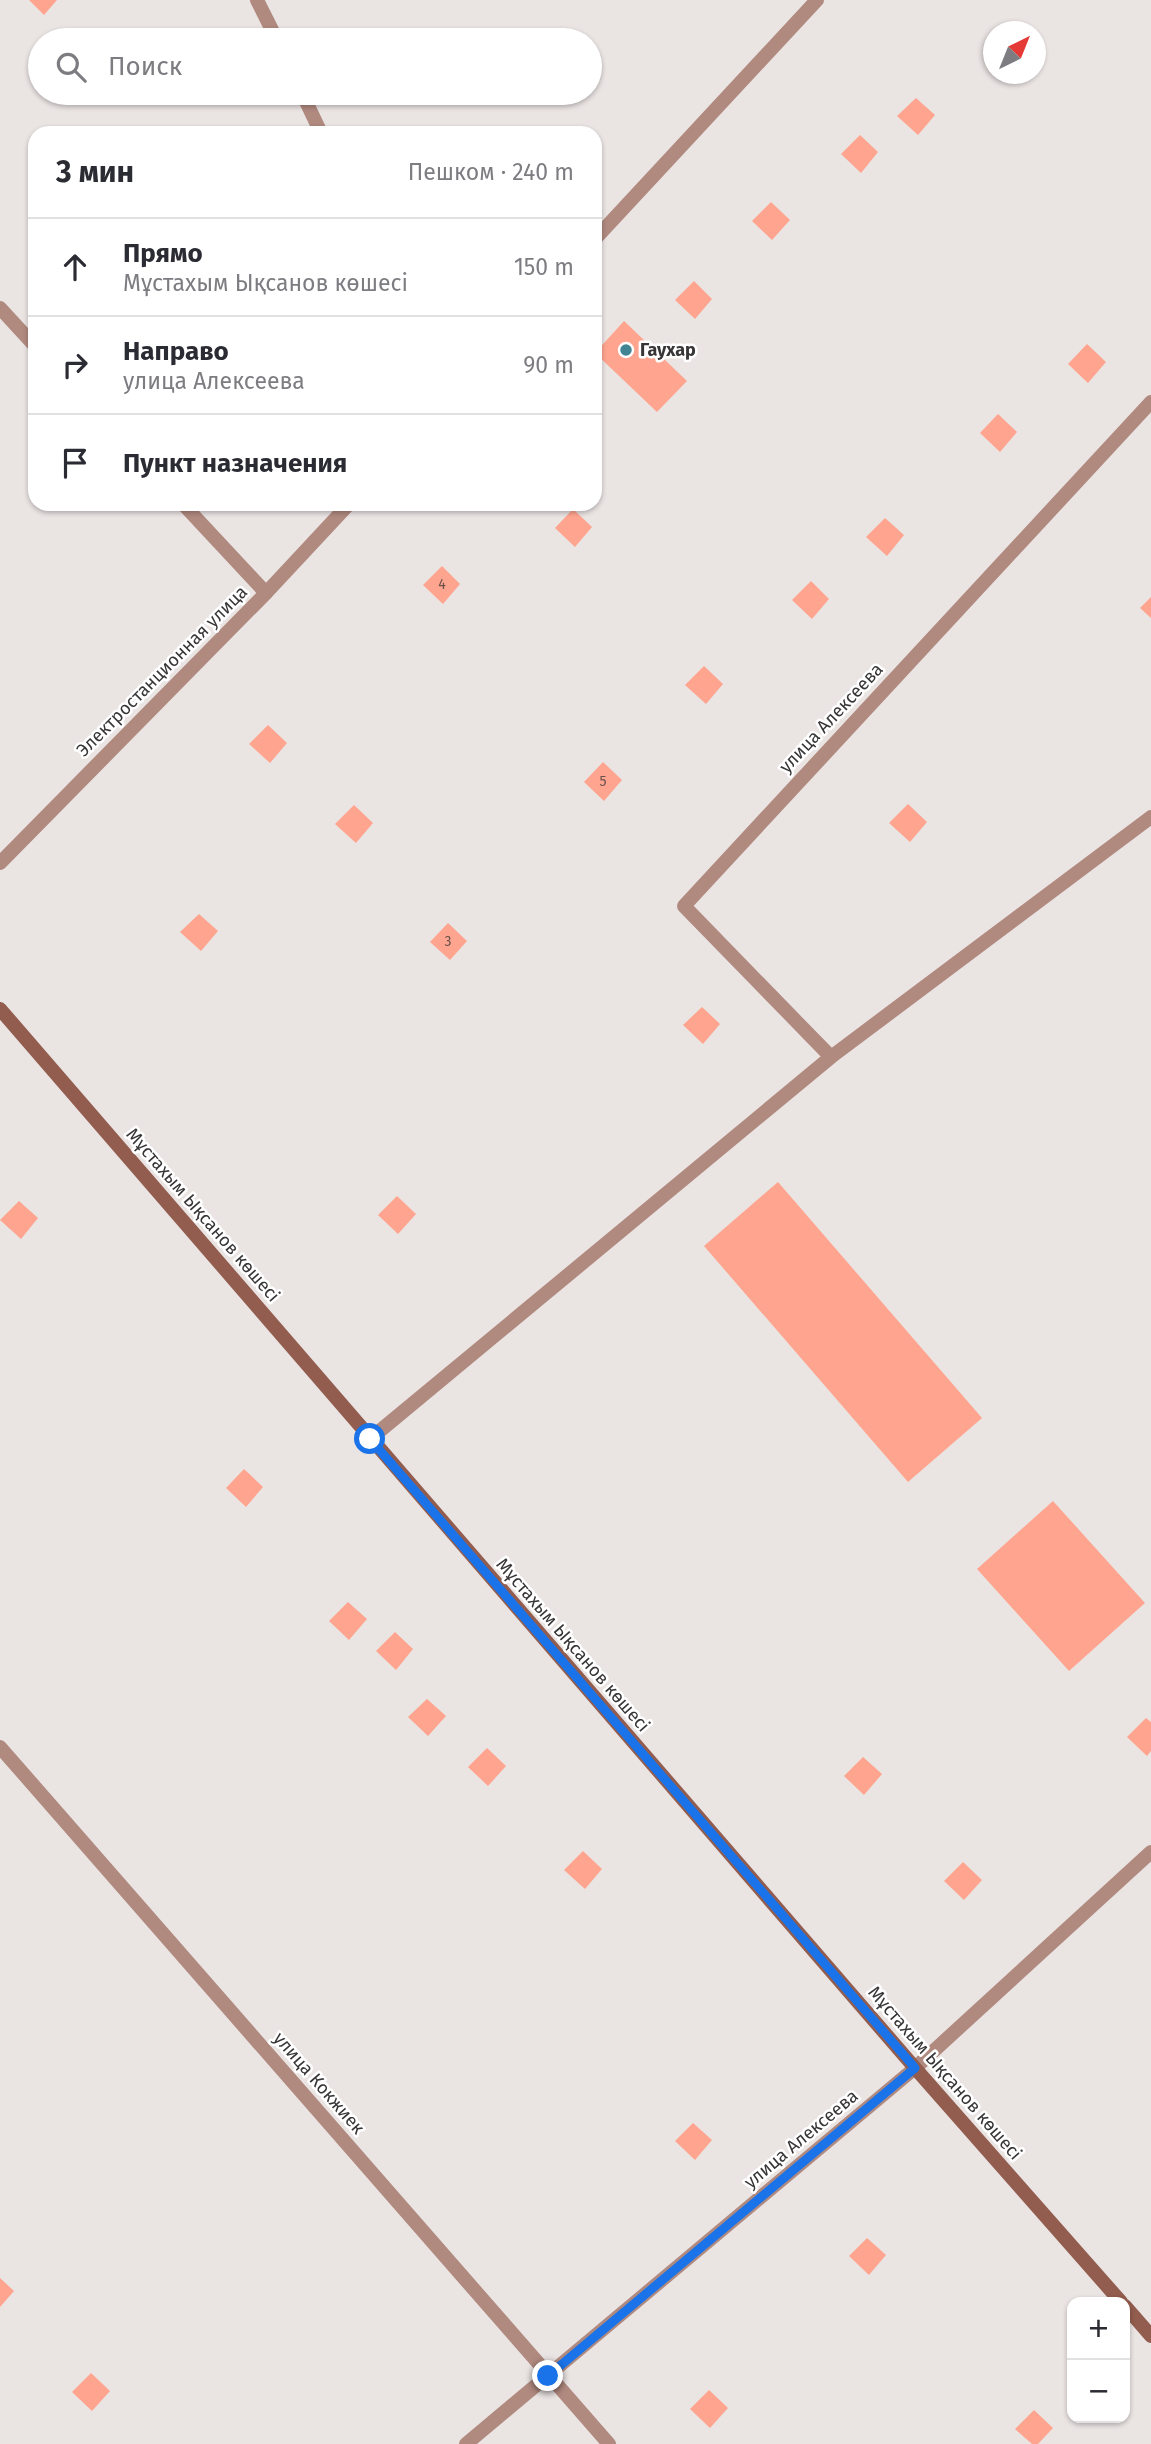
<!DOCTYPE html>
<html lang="ru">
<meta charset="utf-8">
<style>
:root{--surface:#fff;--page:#f7f7f7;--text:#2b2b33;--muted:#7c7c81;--line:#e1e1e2}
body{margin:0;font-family:"Fira Sans",sans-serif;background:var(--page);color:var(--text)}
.controls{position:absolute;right:21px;bottom:21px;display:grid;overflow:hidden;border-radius:14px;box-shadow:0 2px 5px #0004}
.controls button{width:63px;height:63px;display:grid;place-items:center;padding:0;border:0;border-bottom:2px solid var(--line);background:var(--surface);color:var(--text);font:35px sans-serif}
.compass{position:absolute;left:983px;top:21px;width:63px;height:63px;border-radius:50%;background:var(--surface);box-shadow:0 2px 5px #0004;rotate:43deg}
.stop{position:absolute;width:21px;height:21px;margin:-16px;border:5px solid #1a73e8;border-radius:50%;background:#fff}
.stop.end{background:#1a73e8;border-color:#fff;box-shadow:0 2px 7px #0008}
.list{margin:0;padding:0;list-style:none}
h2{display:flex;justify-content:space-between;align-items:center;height:91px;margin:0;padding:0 28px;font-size:30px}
h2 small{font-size:23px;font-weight:400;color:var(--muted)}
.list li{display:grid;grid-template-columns:46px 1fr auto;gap:21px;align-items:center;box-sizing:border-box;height:98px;padding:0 28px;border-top:2px solid var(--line)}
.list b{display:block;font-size:26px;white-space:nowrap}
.list p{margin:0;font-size:23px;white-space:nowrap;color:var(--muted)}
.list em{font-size:23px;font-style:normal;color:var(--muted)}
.icon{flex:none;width:38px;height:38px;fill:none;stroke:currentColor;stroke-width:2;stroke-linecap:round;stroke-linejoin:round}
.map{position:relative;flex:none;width:1151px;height:2444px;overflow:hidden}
.search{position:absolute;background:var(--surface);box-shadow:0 2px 5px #0004;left:28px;top:28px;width:574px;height:77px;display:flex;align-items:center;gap:18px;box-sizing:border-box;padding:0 24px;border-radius:38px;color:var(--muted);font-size:26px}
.panel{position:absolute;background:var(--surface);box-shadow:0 2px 5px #0004;left:28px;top:126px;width:574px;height:385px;border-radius:21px}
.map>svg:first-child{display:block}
.building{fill:#ffa58f}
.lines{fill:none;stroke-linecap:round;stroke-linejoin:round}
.minor{stroke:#b0897f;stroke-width:14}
.secondary{stroke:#925c4e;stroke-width:14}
.route{stroke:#1a73e8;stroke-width:9}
.poi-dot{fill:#418494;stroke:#fff;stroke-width:2.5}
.labels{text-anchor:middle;stroke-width:5;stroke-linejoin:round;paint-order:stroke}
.number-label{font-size:14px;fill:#69514c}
.poi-label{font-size:18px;font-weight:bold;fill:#373535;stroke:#fff;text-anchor:start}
.street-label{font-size:18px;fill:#373535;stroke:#fff}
</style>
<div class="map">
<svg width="1151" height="2444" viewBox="0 0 1151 2444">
<rect width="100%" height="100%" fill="#eae4e3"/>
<g class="building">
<path d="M29 0H57L44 15Z"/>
<path d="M916 98 935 115 918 135 897 116Z"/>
<path d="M860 135 878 152 861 173 841 154Z"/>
<path d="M771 202 790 220 772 240 752 221Z"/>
<path d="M694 281 712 299 695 319 675 300Z"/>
<path d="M624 321 687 381 657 412 595 353Z"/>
<path d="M1087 344 1106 362 1088 383 1068 364Z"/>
<path d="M998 414 1017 432 1000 452 980 433Z"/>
<path d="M573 509 592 527 575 547 555 528Z"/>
<path d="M885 518 904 535 887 556 866 537Z"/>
<path d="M442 566 460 584 443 604 423 585Z"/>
<path d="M811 581 829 599 812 619 792 600Z"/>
<path d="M1151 597V618L1140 608Z"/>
<path d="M704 666 723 684 706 704 685 685Z"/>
<path d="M268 725 287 743 270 763 249 744Z"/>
<path d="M603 762 622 780 604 801 584 782Z"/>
<path d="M908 804 927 822 910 842 889 823Z"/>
<path d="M354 805 373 823 356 843 335 824Z"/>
<path d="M199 914 218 931 201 951 180 932Z"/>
<path d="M448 923 467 941 450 960 430 942Z"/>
<path d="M702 1007 720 1024 703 1044 683 1025Z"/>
<path d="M778 1182 982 1418 908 1482 704 1246Z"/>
<path d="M397 1196 416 1214 398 1234 378 1215Z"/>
<path d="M19 1201 38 1218 21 1239 0 1220Z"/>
<path d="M244 1469 263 1487 246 1507 226 1488Z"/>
<path d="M1053 1501 1145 1603 1069 1671 977 1569Z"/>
<path d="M348 1602 367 1619 349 1640 329 1621Z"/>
<path d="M395 1632 413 1649 396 1670 376 1651Z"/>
<path d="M427 1699 446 1716 428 1736 408 1717Z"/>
<path d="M1146 1718 1151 1722V1751L1147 1756 1127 1737Z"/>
<path d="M487 1748 506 1766 488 1786 468 1767Z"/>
<path d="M863 1757 882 1774 864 1795 844 1776Z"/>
<path d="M583 1851 602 1869 585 1889 564 1870Z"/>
<path d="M963 1862 982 1880 964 1900 944 1881Z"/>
<path d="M693 2123 712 2140 695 2160 675 2141Z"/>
<path d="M867 2238 886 2255 869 2275 849 2256Z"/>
<path d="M0 2278 14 2291 0 2307Z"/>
<path d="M91 2373 110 2391 92 2411 72 2392Z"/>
<path d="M709 2390 728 2408 710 2428 690 2409Z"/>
<path d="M1034 2410 1053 2428 1038 2444H1032L1015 2429Z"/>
</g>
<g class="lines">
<g class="minor">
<path d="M257 0 277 40"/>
<path d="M302 93 321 133"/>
<path d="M595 239 817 0"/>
<path d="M0 308 35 346"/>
<path d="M183 504 266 593"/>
<path d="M0 863 266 593 349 504"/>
<path d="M831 1057 684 906 1151 402"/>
<path d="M370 1439 831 1057 1151 817"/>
<path d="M0 1747 609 2444"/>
<path d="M466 2444 915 2068 1151 1852"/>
</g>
<g class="secondary">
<path d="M0 1009 915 2068 1121 2302"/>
<path d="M1125 2306 1151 2336"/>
</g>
</g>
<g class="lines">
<path class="route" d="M370 1439 915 2068 548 2376"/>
</g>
<circle class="poi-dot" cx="626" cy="350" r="7"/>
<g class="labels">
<g class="number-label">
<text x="442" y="589">4</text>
<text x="603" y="786">5</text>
<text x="448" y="946">3</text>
</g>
<g class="poi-label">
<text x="640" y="356">Гаухар</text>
</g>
<g class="street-label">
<text transform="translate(162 671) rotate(-45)" y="6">Электростанционная улица</text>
<text transform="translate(831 718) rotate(-47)" y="6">улица Алексеева</text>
<text transform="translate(203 1215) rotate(49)" y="6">Мұстахым Ықсанов көшесі</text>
<text transform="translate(573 1645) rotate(49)" y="6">Мұстахым Ықсанов көшесі</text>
<text transform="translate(945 2073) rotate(49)" y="6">Мұстахым Ықсанов көшесі</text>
<text transform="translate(319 2083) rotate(49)" y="6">улица Кокжиек</text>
<text transform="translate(801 2139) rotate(-40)" y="6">улица Алексеева</text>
</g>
</g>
</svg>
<div class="controls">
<button>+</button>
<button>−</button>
</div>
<svg class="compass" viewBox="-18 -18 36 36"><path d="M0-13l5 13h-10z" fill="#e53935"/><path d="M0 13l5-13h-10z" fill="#7c7c81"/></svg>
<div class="stop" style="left:370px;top:1439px"></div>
<div class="stop end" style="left:548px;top:2376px"></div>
<div class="search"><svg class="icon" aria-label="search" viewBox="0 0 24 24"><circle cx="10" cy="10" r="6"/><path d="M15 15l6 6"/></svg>Поиск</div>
<section class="panel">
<h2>3 мин<small>Пешком · 240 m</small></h2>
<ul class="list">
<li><svg class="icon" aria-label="ahead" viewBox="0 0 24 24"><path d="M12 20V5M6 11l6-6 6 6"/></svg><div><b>Прямо</b><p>Мұстахым Ықсанов көшесі</p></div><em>150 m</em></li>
<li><svg class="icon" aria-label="right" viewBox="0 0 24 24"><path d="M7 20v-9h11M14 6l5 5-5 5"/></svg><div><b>Направо</b><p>улица Алексеева</p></div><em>90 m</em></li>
<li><svg class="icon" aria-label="arrive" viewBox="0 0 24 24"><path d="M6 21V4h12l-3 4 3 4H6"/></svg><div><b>Пункт назначения</b></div></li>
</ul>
</section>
</div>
